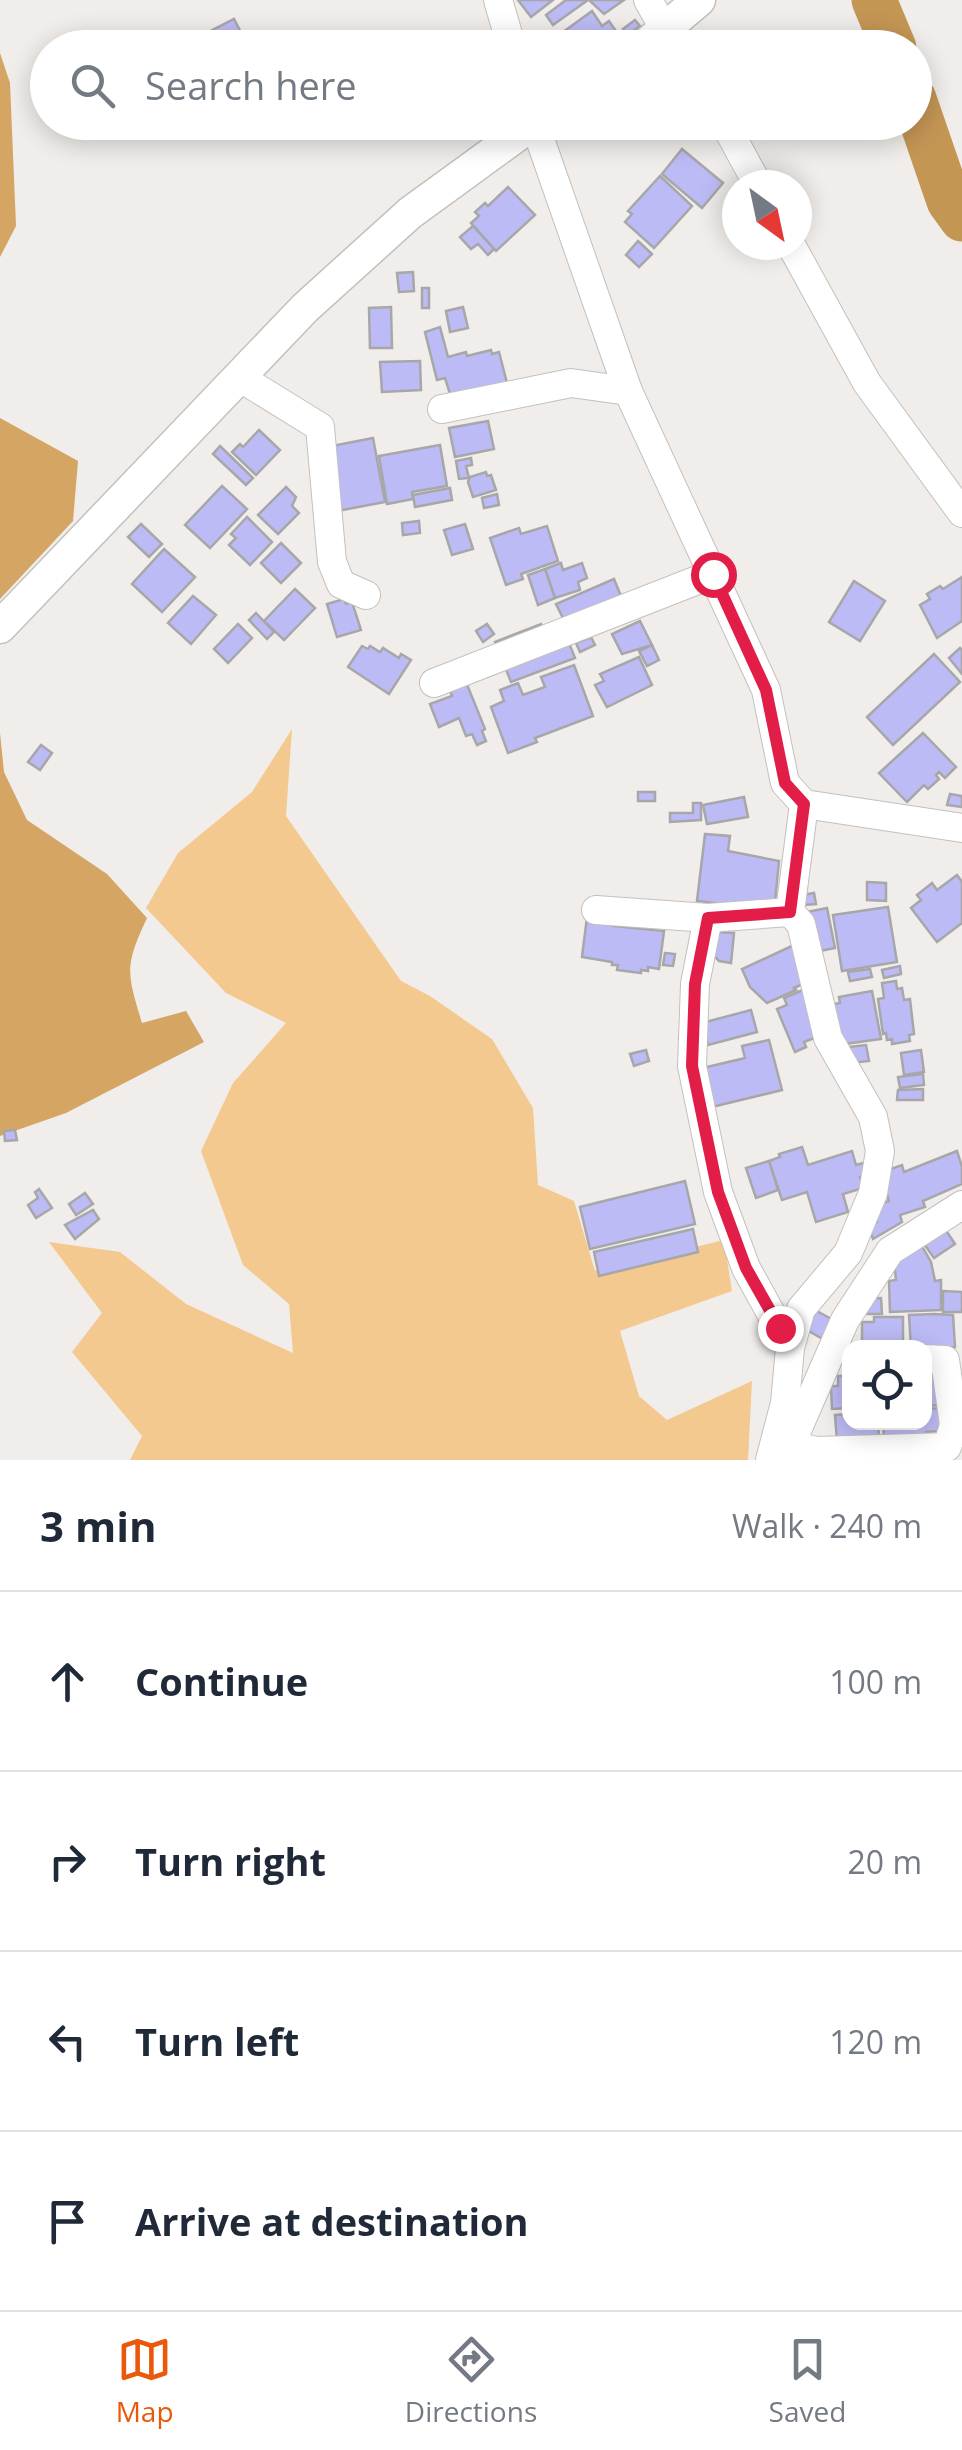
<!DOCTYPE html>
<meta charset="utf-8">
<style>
:root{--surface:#fff;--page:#f2f2f3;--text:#1f2937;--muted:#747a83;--line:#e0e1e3;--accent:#ea580c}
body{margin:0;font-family:"Open Sans",sans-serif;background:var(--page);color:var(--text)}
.controls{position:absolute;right:30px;bottom:30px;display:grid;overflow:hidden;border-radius:20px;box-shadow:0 5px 25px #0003}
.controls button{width:90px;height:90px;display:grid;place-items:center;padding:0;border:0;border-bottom:2px solid var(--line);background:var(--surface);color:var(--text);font:50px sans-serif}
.compass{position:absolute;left:722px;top:170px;width:90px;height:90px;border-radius:50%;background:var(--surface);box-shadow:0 5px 25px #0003;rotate:147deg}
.stop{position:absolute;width:30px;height:30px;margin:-22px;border:8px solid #e11d48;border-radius:50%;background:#fff}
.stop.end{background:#e11d48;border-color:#fff;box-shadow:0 2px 10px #0008}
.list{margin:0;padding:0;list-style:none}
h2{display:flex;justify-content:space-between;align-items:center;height:130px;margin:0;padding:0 40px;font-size:42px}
h2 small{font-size:32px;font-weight:400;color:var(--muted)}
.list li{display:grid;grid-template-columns:65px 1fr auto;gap:30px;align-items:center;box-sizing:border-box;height:180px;padding:0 40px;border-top:2px solid var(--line)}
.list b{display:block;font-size:38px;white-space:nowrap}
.list em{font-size:32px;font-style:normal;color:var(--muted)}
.icon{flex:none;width:55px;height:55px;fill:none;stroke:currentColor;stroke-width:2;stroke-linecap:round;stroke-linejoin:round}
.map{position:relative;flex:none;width:962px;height:1460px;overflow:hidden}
.search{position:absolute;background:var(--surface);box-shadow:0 5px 25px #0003;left:30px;right:30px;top:30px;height:110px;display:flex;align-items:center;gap:25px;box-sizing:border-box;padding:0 35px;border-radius:55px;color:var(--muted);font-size:38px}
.sheet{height:850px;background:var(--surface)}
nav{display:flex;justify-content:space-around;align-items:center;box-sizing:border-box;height:140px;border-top:2px solid var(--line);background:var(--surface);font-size:28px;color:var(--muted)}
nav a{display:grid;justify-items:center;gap:5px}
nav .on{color:var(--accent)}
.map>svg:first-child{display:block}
.green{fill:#f4c98f}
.forest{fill:#d4a563}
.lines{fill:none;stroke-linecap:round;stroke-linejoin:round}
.river{stroke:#c49654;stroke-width:45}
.building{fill:#bdbbf5;stroke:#a7a7aa;stroke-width:2.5}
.minor-casing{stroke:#c3c1be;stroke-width:30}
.tertiary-casing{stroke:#c3c1be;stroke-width:35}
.minor{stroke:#fff;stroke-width:28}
.tertiary{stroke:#fff;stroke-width:32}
.route{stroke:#e11d48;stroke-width:12}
</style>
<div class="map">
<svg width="962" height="1460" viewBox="0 0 962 1460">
<rect width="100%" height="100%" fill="#f0edea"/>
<path class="green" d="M292 729 286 816 401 981 430 996 492 1039 533 1108 538 1185 574 1201 595 1271 724 1240 732 1291 620 1331 639 1396 667 1420 752 1381 748 1460H130L142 1436 72 1352 102 1313 49 1242 120 1252 186 1304 293 1353 289 1304 243 1265 201 1151 233 1083 286 1023 226 993 146 908 178 853 252 792Z"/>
<g class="forest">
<path d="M0 53 10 83 16 226 0 257Z"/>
<path d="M0 418 78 461 73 521 0 599Z"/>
<path d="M0 733 4 772 27 820 107 874 147 918C124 967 127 973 142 1023L186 1011 204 1042 66 1113 0 1136Z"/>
</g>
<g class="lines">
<g class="river">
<path d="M874 0 894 48"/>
<path d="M914 99 949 201 962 219"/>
</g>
</g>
<g class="building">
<path d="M518 0H553L531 17Z"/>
<path d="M566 0H588L553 25 546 15Z"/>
<path d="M589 0H624L604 14Z"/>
<path d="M592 11 602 26 609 21 620 37 607 48H541Z"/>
<path d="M234 19 249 48H187L185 44Z"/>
<path d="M635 20 640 26 628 35 623 29Z"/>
<path d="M682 149 723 183 702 208 662 174Z"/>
<path d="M660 176 692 206 654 248 625 222 632 214 628 211Z"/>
<path d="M508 187 535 215 496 251 471 223 479 216 475 212 485 203 488 206Z"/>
<path d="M473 226 494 249 488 255 478 244 471 249 460 237Z"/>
<path d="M638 241 652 254 639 267 626 255Z"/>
<path d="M413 272 414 291 399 292 397 273Z"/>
<rect x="422" y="288" width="7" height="20"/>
<path d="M391 307 392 348H370L369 308Z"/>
<path d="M463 307 468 328 450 332 446 311Z"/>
<path d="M440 327 448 357 466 352 467 356 491 350 492 354 499 352 507 383 451 397 445 378 437 380 425 332Z"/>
<path d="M420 361 421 390 382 392 380 362Z"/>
<path d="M488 421 494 449 455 457 449 428Z"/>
<path d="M259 430 280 450 256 475 232 452 240 444 243 447Z"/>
<path d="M373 438 385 502 337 511 332 446Z"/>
<path d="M440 445 447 486 412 492 413 499 387 504 379 456Z"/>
<path d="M220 446 253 478 246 485 213 454Z"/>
<path d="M471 458 472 465 466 466 469 478 459 479 456 461Z"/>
<path d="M486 472 487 476 491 475 496 490 473 497 468 482 470 477Z"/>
<path d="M222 486 247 509 210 548 185 525Z"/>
<path d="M286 487 296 497 292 506 299 513 278 534 258 515Z"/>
<path d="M450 488 452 500 415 507 413 495Z"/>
<path d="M497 494 499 505 484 508 482 498Z"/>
<path d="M247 517 272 542 250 565 229 545 236 538 231 534Z"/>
<path d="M419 521 420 533 403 535 402 523Z"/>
<path d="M141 524 162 544 149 557 128 537Z"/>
<path d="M465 524 473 549 452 555 444 530Z"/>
<path d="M547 526 558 561 521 574 523 579 506 585 490 538 519 528 521 534Z"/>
<path d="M281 543 301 563 281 583 261 563Z"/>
<path d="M164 549 195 577 162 612 132 584Z"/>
<path d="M561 563 563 570 582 563 587 578 578 582 580 590 555 598 545 569Z"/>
<path d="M545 569 555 598 538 605 528 575Z"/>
<path d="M962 577V621L937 638 920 605 930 599 927 594 940 586 943 589Z"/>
<path d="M614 579 623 601 564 620 556 604Z"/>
<path d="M854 581 885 601 860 641 829 622Z"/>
<path d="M295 589 315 608 284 640 264 621Z"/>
<path d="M193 596 216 615 191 644 168 623Z"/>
<path d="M344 599 346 604 352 602 361 630 337 637 327 604Z"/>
<path d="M256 613 274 632 267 639 249 620Z"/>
<path d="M640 621 652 645 622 654 612 634Z"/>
<path d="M238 624 252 638 228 663 214 649Z"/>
<path d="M487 624 494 634 483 642 476 631Z"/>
<path d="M541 624 549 644 567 638 575 658 511 682 495 642Z"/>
<path d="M591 637 595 645 580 652 576 643Z"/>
<path d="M652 645 659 660 647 666 639 651Z"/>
<path d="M362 646 368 649 370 646 380 652 383 648 399 658 401 654 411 660 389 694 348 667Z"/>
<path d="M960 648 962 650V674L949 658Z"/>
<path d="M934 654 960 682 893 745 867 717Z"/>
<path d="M639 657 652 685 607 707 595 685 604 681 600 674Z"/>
<path d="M574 665 593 716 535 738 537 742 508 753 491 707 504 701 500 690 518 683 523 695 545 687 541 677Z"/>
<path d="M466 682 485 729 482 731 486 741 477 745 472 734 466 736 459 718 439 727 430 704 452 696 449 688Z"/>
<path d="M923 733 956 767 945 778 939 772 936 775 939 779 928 789 924 785 907 802 879 773Z"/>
<path d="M41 745 52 753 40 770 28 762Z"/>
<rect x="638" y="792" width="17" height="9"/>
<path d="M950 794 962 796V807L947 805Z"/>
<path d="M744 797 748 817 707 824 703 805Z"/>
<path d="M693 803H701V820L670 822V813H693Z"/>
<path d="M705 834 730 836 728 851 779 861 775 902 768 909 697 901Z"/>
<path d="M957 875 962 882V923L937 942 911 908 921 900 917 895 932 883 937 890Z"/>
<path d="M867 882 886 883V901L867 900Z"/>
<path d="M814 893 816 904 804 905 802 895Z"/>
<path d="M888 907 897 962 842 971 833 915Z"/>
<path d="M827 908 835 948 815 952 807 912Z"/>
<path d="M587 917 614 921 613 926 664 931 659 969 648 967V971L641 970V973L617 970 618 965H612V962L582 957Z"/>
<path d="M715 932 734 933 731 963 719 961 712 953Z"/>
<path d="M794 945 809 981 794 988 796 990 767 1003 750 987 742 969Z"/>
<path d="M665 953 675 954 673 966 663 965Z"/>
<path d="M900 966 901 974 884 978 882 970Z"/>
<path d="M870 969 872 977 850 981 848 972Z"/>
<path d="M896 981 897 989 902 988 904 1000 910 999 914 1034 909 1035 910 1041 892 1044V1039L887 1040 886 1033 883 1034 878 999 884 998 882 983Z"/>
<path d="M803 990 822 1035 804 1042 806 1047 795 1052 777 1009 787 1005 784 998Z"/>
<path d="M872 991 881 1039 837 1045 829 1005 840 1003 839 997Z"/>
<path d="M751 1010 757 1032 708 1045 702 1023Z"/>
<path d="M769 1040 782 1090 712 1107 703 1068 745 1058 742 1046Z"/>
<path d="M866 1045 869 1061 851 1063 848 1047Z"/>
<path d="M646 1050 649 1061 634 1066 630 1054Z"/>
<path d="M921 1050 924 1072 904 1075 901 1053Z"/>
<path d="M923 1074 924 1085 900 1088 898 1077Z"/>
<path d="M923 1089V1100H897L898 1090Z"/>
<path d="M15 1130 17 1140 5 1141 4 1131Z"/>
<path d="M802 1147 808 1165 852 1151 856 1165 863 1163 867 1176 860 1177 863 1188 843 1194 848 1212 816 1222 807 1192 782 1200 769 1161 780 1157 779 1154Z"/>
<path d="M957 1151 962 1167V1184L923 1201 925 1207 900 1215 902 1222 873 1239 868 1226 877 1222 871 1207 889 1201 882 1180 885 1171 902 1165 904 1172Z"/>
<path d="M769 1161 778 1190 756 1198 746 1168Z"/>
<path d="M685 1181 695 1224 590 1249 580 1207Z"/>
<path d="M39 1189 52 1208 36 1218 28 1205 38 1198 35 1192Z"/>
<path d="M85 1193 93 1204 76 1215 69 1204Z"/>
<path d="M93 1210 99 1219 75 1239 65 1225Z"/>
<path d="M943 1226 955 1244 934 1258 922 1241Z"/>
<path d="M693 1229 698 1252 599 1276 594 1252Z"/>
<path d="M919 1241 931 1262 935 1281 941 1280V1310L890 1312 889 1281 896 1280 894 1261Z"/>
<path d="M943 1291 962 1292V1312H943Z"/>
<path d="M881 1298 882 1314H867L866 1299Z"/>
<path d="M815 1310 833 1320 823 1339 805 1329Z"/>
<path d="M934 1314 953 1315 955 1347 911 1348 909 1315Z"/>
<path d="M874 1317H903V1348H862V1322H874Z"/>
<path d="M924 1370H937L940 1405 924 1406Z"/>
<path d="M838 1376H850V1408L832 1409 831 1386H838Z"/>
<path d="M942 1408 943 1428H938V1431L926 1432V1437L884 1440 883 1422H924V1409Z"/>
<path d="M850 1414V1422H878L879 1439 837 1441 835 1415Z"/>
</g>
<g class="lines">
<g class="minor-casing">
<g id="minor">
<path d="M498 0 512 48"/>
<path d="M648 0 675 48"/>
<path d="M534 122 628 391 766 690 785 783 804 804 962 828"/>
<path d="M724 122 758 185"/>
<path d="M791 245 867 383 962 513"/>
<path d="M239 377 320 427 332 562 341 584 366 595"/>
<path d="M442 409 571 383 628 391"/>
<path d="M434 683 713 574"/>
<path d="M596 910 708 918 790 912 804 804"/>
<path d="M708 918 695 984 692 1066 718 1192 746 1268 790 1348 785 1403 770 1460"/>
<path d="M790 1348 801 1309 848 1253 873 1193 880 1151 873 1117 828 1038 801 924 790 912"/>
<path d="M790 1445 816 1451 947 1447 954 1425 945 1360 924 1359"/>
<path d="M785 1458 845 1320 890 1251 962 1205"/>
</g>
</g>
<g class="tertiary-casing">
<g id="tertiary">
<path d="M642 48 699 0"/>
<path d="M0 627 305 308 410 213 535 122"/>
</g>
</g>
<use href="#minor" class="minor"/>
<use href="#tertiary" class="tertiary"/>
</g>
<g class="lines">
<path class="route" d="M713 574 766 690 785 783 804 804 790 912 708 918 695 984 692 1066 718 1192 746 1268 780 1328"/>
</g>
</svg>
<div class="controls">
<button><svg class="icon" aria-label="locate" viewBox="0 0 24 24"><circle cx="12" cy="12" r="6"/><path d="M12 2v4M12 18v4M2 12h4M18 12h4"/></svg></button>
</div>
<svg class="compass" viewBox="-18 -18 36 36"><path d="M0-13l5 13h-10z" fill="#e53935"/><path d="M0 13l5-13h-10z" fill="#747a83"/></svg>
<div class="stop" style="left:713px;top:574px"></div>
<div class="stop end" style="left:780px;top:1328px"></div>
<div class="search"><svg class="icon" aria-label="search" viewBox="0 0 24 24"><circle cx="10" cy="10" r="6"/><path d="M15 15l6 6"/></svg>Search here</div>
</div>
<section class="sheet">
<h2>3 min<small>Walk · 240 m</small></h2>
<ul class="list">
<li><svg class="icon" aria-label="ahead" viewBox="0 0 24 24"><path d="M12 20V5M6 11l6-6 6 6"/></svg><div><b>Continue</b></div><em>100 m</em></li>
<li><svg class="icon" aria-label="right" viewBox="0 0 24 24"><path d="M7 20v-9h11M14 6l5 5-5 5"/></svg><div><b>Turn right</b></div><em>20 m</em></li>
<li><svg class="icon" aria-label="left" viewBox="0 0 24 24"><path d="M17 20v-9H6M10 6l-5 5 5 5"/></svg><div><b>Turn left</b></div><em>120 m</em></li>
<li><svg class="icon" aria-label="arrive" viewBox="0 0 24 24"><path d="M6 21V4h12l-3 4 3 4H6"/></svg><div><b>Arrive at destination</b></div></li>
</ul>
</section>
<nav>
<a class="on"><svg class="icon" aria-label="map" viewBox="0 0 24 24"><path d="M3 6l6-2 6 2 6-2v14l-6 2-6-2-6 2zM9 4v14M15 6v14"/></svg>Map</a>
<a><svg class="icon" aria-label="directions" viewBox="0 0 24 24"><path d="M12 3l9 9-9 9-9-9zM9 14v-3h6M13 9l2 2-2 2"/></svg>Directions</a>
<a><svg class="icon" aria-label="saved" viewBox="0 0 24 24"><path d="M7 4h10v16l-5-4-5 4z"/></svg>Saved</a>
</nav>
